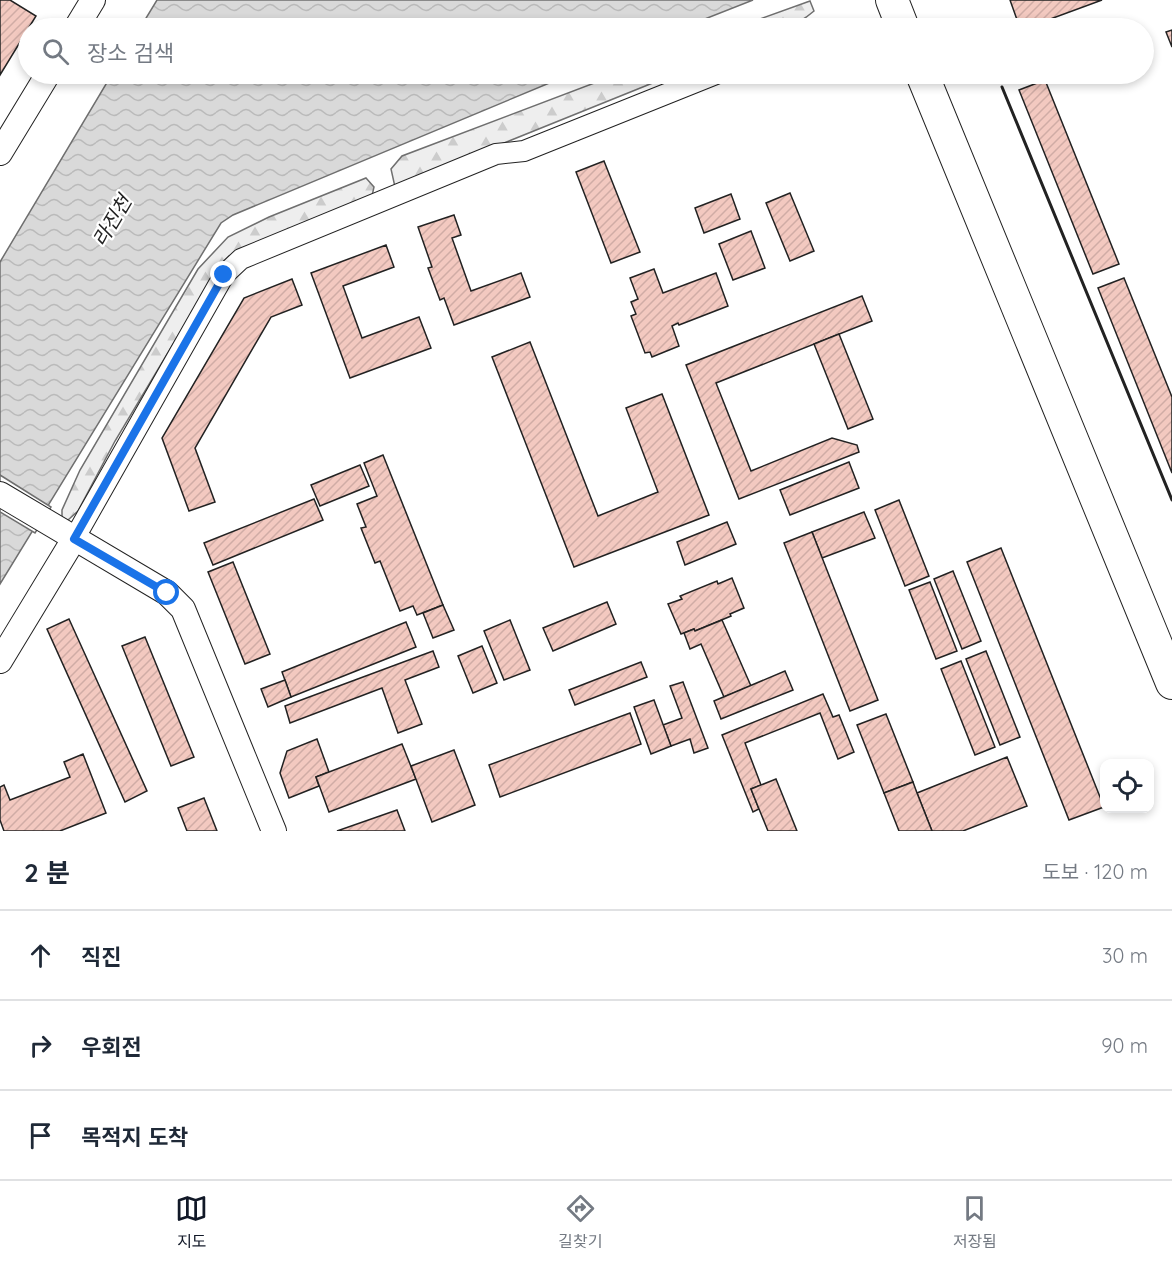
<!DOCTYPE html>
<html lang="ko">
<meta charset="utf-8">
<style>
:root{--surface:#fff;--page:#f2f2f3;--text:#1f2937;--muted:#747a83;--line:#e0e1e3;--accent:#111827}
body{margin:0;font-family:Quicksand,"Noto Sans KR",sans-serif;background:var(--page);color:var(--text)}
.controls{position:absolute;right:18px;bottom:18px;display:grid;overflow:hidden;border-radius:12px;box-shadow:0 3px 9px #0003}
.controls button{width:54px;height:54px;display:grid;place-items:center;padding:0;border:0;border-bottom:2px solid var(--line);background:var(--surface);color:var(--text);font:30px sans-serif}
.stop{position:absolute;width:18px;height:18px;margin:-14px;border:4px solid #1a73e8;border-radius:50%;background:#fff}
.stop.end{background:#1a73e8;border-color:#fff;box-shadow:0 2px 6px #0008}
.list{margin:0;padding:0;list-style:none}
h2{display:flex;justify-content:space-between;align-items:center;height:78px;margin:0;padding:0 24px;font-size:26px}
h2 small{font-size:20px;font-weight:400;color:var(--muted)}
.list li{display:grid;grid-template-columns:39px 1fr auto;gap:18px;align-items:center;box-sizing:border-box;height:90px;padding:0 24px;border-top:2px solid var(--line)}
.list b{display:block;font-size:22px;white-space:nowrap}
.list em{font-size:20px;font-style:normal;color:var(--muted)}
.icon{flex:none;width:33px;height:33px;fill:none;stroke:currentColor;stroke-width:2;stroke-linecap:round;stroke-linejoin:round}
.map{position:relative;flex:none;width:1172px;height:831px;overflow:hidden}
.search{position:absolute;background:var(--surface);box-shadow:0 3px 9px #0003;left:18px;right:18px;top:18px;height:66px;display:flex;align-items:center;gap:15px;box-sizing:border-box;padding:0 21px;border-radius:33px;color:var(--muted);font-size:22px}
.sheet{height:348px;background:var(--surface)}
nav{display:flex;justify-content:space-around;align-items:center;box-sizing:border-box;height:84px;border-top:2px solid var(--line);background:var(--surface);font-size:16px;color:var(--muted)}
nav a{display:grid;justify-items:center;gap:3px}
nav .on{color:var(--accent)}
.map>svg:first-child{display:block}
.forest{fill:url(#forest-firs);stroke:#6f6f6f;stroke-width:1.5}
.water{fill:url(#water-waves);stroke:#6f6f6f;stroke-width:1.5}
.pier{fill:#fff;stroke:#6f6f6f;stroke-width:1.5}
.building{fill:url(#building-hatch);stroke:#222;stroke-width:1.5}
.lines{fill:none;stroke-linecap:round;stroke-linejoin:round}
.minor-casing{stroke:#222;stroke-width:22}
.tertiary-casing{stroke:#222;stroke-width:26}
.trunk-casing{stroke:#222;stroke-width:34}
.minor{stroke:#fff;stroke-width:20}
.tertiary{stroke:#fff;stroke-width:24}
.trunk{stroke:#fff;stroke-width:32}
.wall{stroke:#222;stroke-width:3}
.route{stroke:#1a73e8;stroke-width:8}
.labels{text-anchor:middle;stroke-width:4.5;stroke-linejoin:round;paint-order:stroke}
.water-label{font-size:20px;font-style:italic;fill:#222;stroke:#fff}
</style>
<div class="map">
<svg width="1172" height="831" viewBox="0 0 1172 831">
<defs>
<pattern id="forest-firs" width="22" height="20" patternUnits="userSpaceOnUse" patternTransform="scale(1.5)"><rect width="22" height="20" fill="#eee"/><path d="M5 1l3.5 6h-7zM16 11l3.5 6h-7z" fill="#ccc"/></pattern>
<pattern id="water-waves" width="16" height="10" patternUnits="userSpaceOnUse" patternTransform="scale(1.5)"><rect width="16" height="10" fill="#d9d9d9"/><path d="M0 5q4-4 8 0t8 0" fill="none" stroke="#bababa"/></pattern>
<pattern id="building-hatch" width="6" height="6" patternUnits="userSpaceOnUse" patternTransform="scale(1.5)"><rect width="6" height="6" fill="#f3c9c0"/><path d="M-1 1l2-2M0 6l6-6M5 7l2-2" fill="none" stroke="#d0aca5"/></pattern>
</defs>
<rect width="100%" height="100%" fill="#fff"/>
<g class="forest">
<path d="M810 1 814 11C788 34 768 29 735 28Z"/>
<path d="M618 74H675L395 187 391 169 402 156Z"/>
<path d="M366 178 374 187 372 196 229 256 221 264 115 441 78 511 68 520 62 519V510L80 470 198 269 228 237 269 217Z"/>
</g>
<g class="water">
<path d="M157 0H753L682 28H140Z"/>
<path d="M112 74H571L233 215 221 223 0 584V262Z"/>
</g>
<path class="pier" d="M0 475 51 507 35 533 0 512Z"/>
<g class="building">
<path d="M0 0H10L36 16 0 75Z"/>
<path d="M1010 0H1102L1026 28H1020Z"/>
<path d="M1172 30V47L1166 32Z"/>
<path d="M1045 80 1119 264 1093 274 1019 90Z"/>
<path d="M604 161 640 252 611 263 576 172Z"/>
<path d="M790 193 814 251 790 261 766 203Z"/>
<path d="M731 194 740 219 704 233 695 208Z"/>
<path d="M454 215 461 235 452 238 471 291 521 273 530 297 454 325 444 298 440 300 428 268 432 267 418 227Z"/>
<path d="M751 231 765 268 733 280 719 244Z"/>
<path d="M386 245 394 267 343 286 362 338 419 317 431 348 350 378 311 273Z"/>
<path d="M654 269 663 293 716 273 728 306 679 325 678 323 672 326 679 346 652 357 650 352 645 353 631 316 636 314 631 302 638 299 630 278Z"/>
<path d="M1124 278 1172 397V473L1098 288Z"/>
<path d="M292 279 302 305 271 317 195 448 215 502 189 511 162 438 244 298Z"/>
<path d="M862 296 872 321 716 383 751 471 832 438 857 445 859 452 739 499 686 365Z"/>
<path d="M839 334 873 419 848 429 814 344Z"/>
<path d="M530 342 598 516 658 492 626 408 662 394 709 515 574 567 492 357Z"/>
<path d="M383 455 443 605 417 615 413 606 400 611 380 561 375 563 361 528 366 527 357 504 377 496 364 463Z"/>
<path d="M849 462 859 488 790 515 780 490Z"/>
<path d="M360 465 369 486 320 506 311 485Z"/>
<path d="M314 499 323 520 213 565 204 543Z"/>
<path d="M899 500 929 576 905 586 875 510Z"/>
<path d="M864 512 875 538 822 558 812 532Z"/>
<path d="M727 522 736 544 685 565 677 542Z"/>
<path d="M812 532 878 700 850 711 784 543Z"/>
<path d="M1001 548 1104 807 1069 820 967 562Z"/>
<path d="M233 562 270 654 245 664 208 572Z"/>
<path d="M953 571 981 641 962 649 934 579Z"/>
<path d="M732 578 744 608 730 614 731 616 695 631 694 629 681 634 668 604 682 599 680 596 717 581 718 584Z"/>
<path d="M930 582 957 651 936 659 909 590Z"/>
<path d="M607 602 616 624 553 651 543 628Z"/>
<path d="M443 605 454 630 433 638 423 613Z"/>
<path d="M69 619 147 791 125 802 47 629Z"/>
<path d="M510 620 530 670 504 680 484 631Z"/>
<path d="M722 620 751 686 724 697 701 644 690 649 684 633 694 629 695 631Z"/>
<path d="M406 622 416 647 291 697 282 672Z"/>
<path d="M145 637 194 757 171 766 122 646Z"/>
<path d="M482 646 497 683 473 693 458 656Z"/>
<path d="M433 651 439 667 405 680 422 724 398 733 382 688 290 723 285 706Z"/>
<path d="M986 651 1020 737 1000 745 966 659Z"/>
<path d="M961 661 995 747 975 755 941 669Z"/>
<path d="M641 662 647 677 575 705 569 690Z"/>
<path d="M785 671 793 690 721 719 714 701Z"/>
<path d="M285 680 291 697 268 707 261 689Z"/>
<path d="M683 682 708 748 694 753 690 739 671 746 663 725 682 718 670 686Z"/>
<path d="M823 694 833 717 839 715 854 752 838 759 820 713 745 743 761 785 751 789 759 809 753 812 722 735Z"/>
<path d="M654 700 671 746 651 754 634 707Z"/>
<path d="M630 713 641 744 500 797 489 765Z"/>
<path d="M886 714 913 782 884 793 857 725Z"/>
<path d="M317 739 329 772 316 777 319 786 289 798 280 773 287 751Z"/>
<path d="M402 744 416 779 329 812 316 777Z"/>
<path d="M454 750 475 805 432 822 411 766Z"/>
<path d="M83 754 106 813 60 831H4L0 820V787L4 785 10 800 70 777 64 762Z"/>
<path d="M1007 757 1027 806 963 831H932L917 793Z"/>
<path d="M776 779 797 831H768L759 809 751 789Z"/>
<path d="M913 782 917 793 932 831H899L884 793Z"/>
<path d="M204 798 217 831H187L178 808Z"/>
<path d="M397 810 405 831H337Z"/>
</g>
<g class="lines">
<g class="minor-casing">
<path id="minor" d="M74 539 224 275 241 259 496 154 524 151 716 74"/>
</g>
<g class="tertiary-casing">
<g id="tertiary">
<path d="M76 28 93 0"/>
<path d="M0 153 48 74"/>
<path d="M0 494 167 593 183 609 274 831"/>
<path d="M0 661 74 539"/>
</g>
</g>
<g class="trunk-casing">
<g id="trunk">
<path d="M892 0 903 28"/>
<path d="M922 74 1172 683"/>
</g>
</g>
<use href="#minor" class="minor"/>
<use href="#tertiary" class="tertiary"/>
<use href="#trunk" class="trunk"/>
<path class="wall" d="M1002 87 1172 500"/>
</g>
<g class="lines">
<path class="route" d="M167 593 74 539 224 275"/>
</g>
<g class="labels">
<g class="water-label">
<text transform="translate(112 221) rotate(-59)" y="7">라진천</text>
</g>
</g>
</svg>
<div class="controls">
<button><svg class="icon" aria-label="locate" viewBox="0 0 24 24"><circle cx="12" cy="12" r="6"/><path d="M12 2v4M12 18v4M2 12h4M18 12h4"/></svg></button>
</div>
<div class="stop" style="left:167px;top:593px"></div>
<div class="stop end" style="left:224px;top:275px"></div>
<div class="search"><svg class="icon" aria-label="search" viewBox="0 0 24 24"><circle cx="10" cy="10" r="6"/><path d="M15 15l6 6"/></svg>장소 검색</div>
</div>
<section class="sheet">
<h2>2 분<small>도보 · 120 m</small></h2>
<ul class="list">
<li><svg class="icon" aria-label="ahead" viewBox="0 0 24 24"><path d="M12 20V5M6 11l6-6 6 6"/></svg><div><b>직진</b></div><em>30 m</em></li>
<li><svg class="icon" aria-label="right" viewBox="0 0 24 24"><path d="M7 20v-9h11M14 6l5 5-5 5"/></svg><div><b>우회전</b></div><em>90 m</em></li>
<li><svg class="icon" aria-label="arrive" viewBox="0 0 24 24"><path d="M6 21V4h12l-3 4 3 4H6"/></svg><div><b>목적지 도착</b></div></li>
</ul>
</section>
<nav>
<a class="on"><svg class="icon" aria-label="map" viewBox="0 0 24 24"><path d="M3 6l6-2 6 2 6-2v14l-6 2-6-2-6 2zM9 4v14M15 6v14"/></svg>지도</a>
<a><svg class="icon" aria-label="directions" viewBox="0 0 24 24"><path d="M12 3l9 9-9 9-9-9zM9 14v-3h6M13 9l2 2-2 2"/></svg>길찾기</a>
<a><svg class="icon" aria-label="saved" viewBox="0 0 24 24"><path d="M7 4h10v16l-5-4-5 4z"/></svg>저장됨</a>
</nav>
